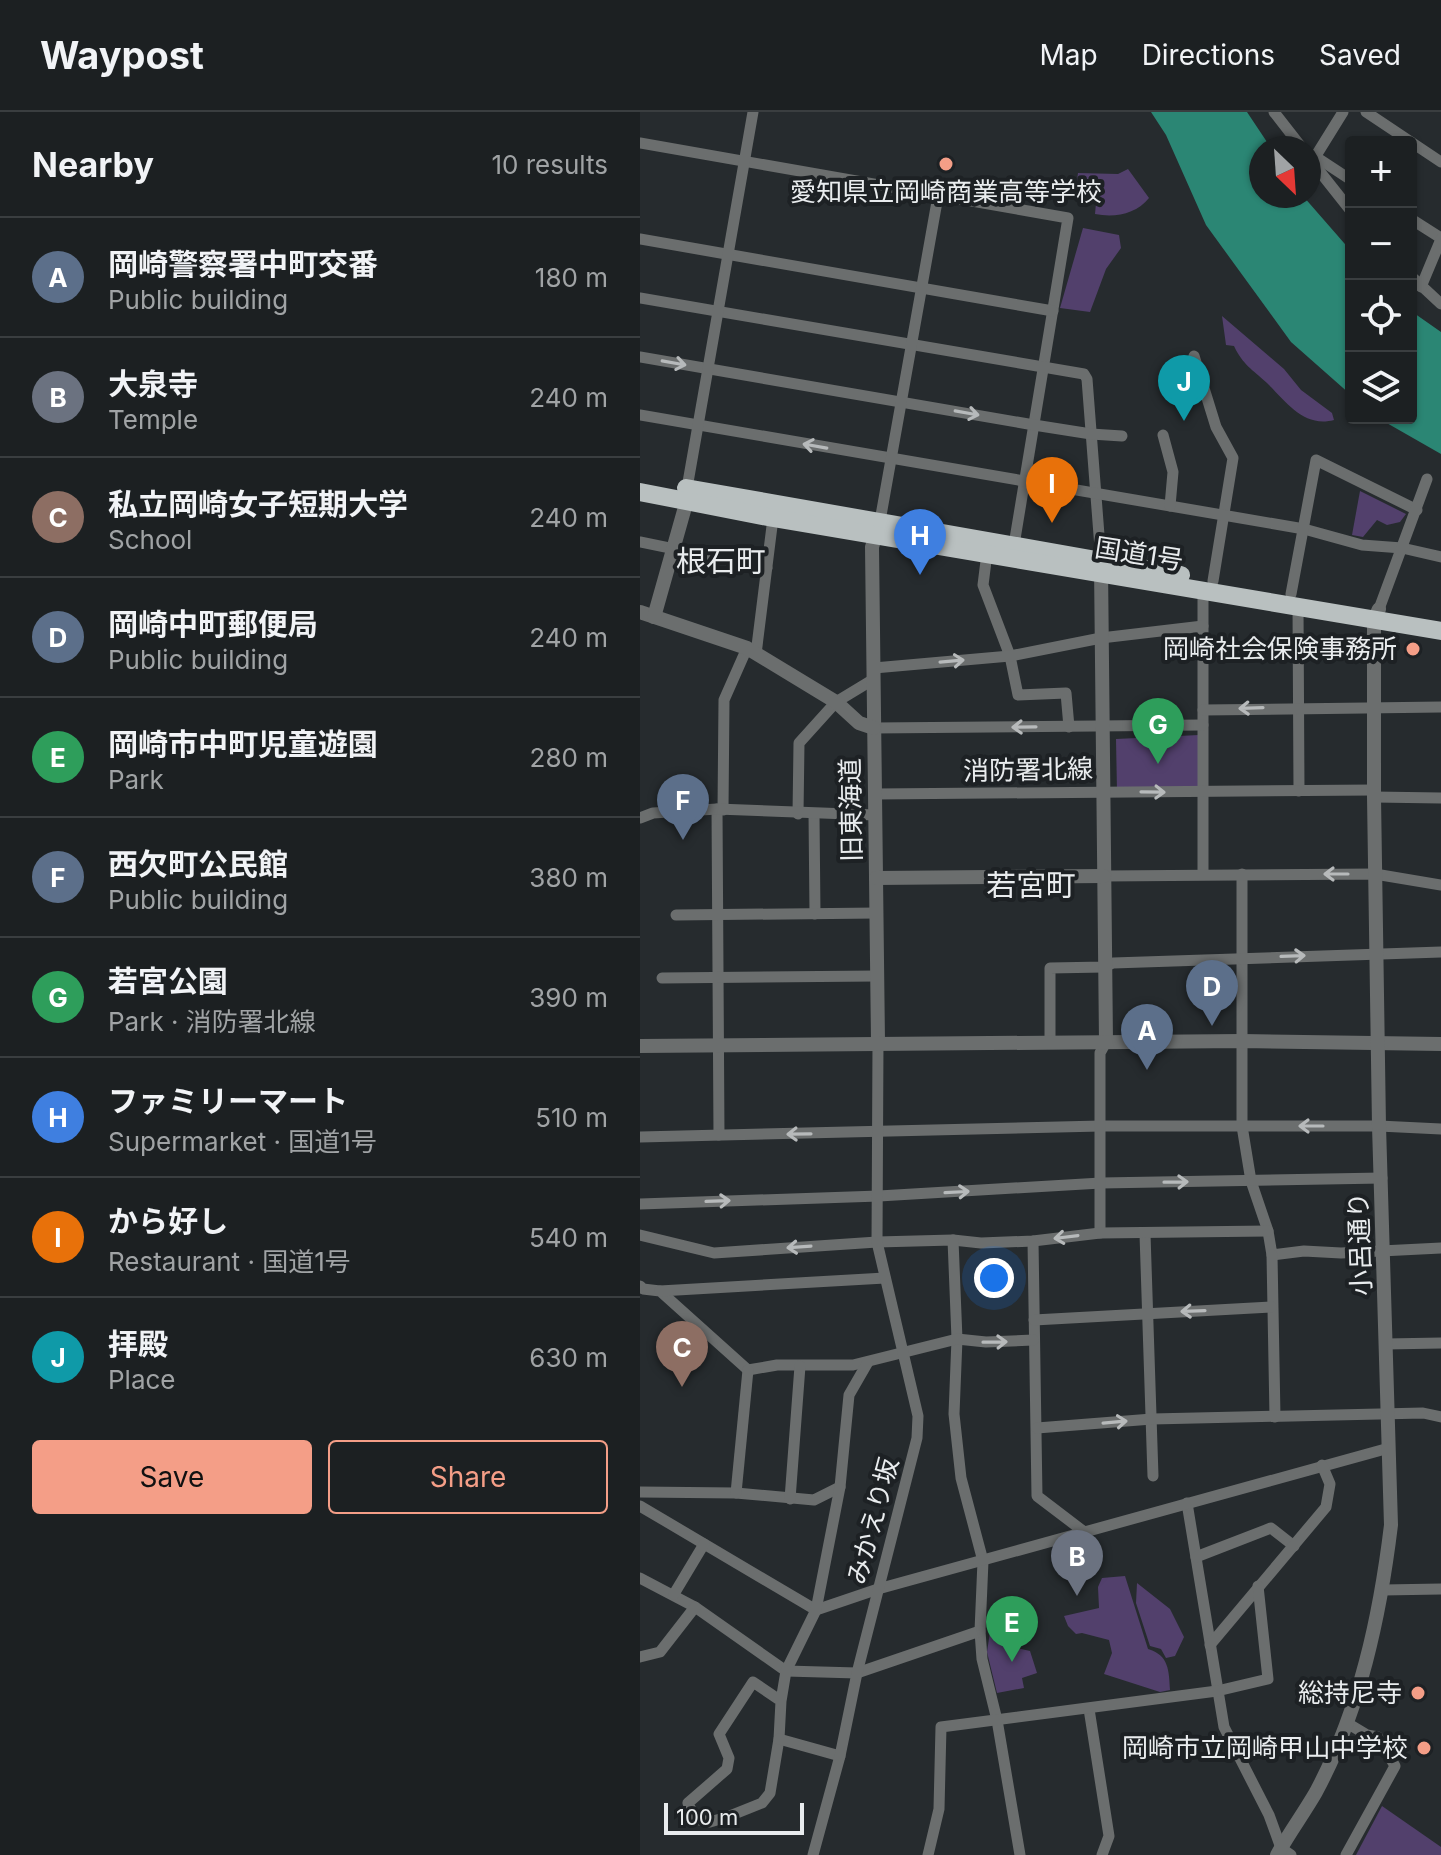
<!DOCTYPE html>
<meta charset="utf-8">
<style>
:root{--surface:#1c2022;--page:#292d2f;--text:#f1f3f6;--muted:#a0a3a5;--line:#3a3e40;--accent:#f49e87}
body{margin:0;font-family:Inter,"Noto Sans JP",sans-serif;background:var(--page);color:var(--text)}
.controls{position:absolute;right:24px;top:24px;display:grid;overflow:hidden;border-radius:8px;box-shadow:0 2px 6px #0004}
.controls button{width:72px;height:72px;display:grid;place-items:center;padding:0;border:0;border-bottom:2px solid var(--line);background:var(--surface);color:var(--text);font:40px sans-serif}
.compass{position:absolute;left:609px;top:24px;width:72px;height:72px;border-radius:50%;background:var(--surface);box-shadow:0 2px 6px #0004;rotate:155deg}
.scale{position:absolute;left:24px;bottom:20px;width:140px;box-sizing:border-box;padding-left:8px;border:4px solid #e9ecee;border-top:0;font-size:22px;line-height:28px;white-space:nowrap;color:#e9ecee;-webkit-text-stroke:6px #1d2124;paint-order:stroke}
.you{position:absolute;left:354px;top:1166px;width:28px;height:28px;margin:-20px;border:6px solid #fff;border-radius:50%;background:#1a73e8;box-shadow:0 0 0 12px #1a73e833}
.badge{display:grid;place-items:center;width:52px;height:52px;border-radius:50%;background:var(--accent);color:#fff;font-size:26px;font-weight:700}
.pin{position:absolute;translate:-50% -66px;filter:drop-shadow(0 2px 4px #0008)}
.pin::after{content:'';position:absolute;top:42px;width:28px;height:24px;background:inherit;clip-path:polygon(0 0,100% 0,50% 100%)}
.list{margin:0;padding:0;list-style:none}
h2{display:flex;justify-content:space-between;align-items:center;height:104px;margin:0;padding:0 32px;font-size:34px}
h2 small{font-size:26px;font-weight:400;color:var(--muted)}
.list li{display:grid;grid-template-columns:52px 1fr auto;gap:24px;align-items:center;box-sizing:border-box;height:120px;padding:0 32px;border-top:2px solid var(--line)}
.list b{display:block;font-size:30px;white-space:nowrap}
.list p{margin:0;font-size:26px;white-space:nowrap;color:var(--muted)}
.list em{font-size:26px;font-style:normal;color:var(--muted)}
.actions{display:flex;gap:16px;padding:24px 32px}
.actions a{flex:1;padding:18px 0;border:2px solid var(--accent);border-radius:8px;text-align:center;font-size:28px;color:var(--accent)}
.actions .main{background:var(--accent);color:#111}
.icon{flex:none;width:44px;height:44px;fill:none;stroke:currentColor;stroke-width:2;stroke-linecap:round;stroke-linejoin:round}
.map{position:relative;flex:none;width:801px;height:1743px;overflow:hidden}
header{display:flex;align-items:center;gap:48px;box-sizing:border-box;height:112px;padding:0 40px;background:var(--surface);border-bottom:2px solid var(--line)}
header strong{font-size:38px}
nav{display:flex;gap:44px;margin-inline-start:auto;font-size:28px}
main{display:flex}
aside{flex:1;background:var(--surface)}
.map>svg:first-child{display:block}
.green{fill:#52406c}
.water{fill:#2b8674}
.lines{fill:none;stroke-linecap:round;stroke-linejoin:round}
.minor{stroke:#6b6e6e;stroke-width:11}
.tertiary{stroke:#6b6e6e;stroke-width:14}
.trunk{stroke:#b9c0c0;stroke-width:18}
.oneway{stroke:#b7babb}
.poi-dot{fill:#f49e87;stroke:#1d2124;stroke-width:3}
.labels{text-anchor:middle;stroke-width:8;stroke-linejoin:round;paint-order:stroke}
.poi-label{font-size:26px;fill:#e9ecee;stroke:#1d2124;text-anchor:end}
.street-label{font-size:26px;fill:#e9ecee;stroke:#1d2124}
.quarter-label{font-size:30px;fill:#e9ecee;stroke:#1d2124}
</style>
<header>
<strong>Waypost</strong>
<nav><a>Map</a><a>Directions</a><a>Saved</a></nav>
</header>
<main>
<aside>
<h2>Nearby<small>10 results</small></h2>
<ul class="list">
<li><span class="badge" style="background:#5c6f8a">A</span><div><b>岡崎警察署中町交番</b><p>Public building</p></div><em>180 m</em></li>
<li><span class="badge" style="background:#6b7280">B</span><div><b>大泉寺</b><p>Temple</p></div><em>240 m</em></li>
<li><span class="badge" style="background:#8d6e63">C</span><div><b>私立岡崎女子短期大学</b><p>School</p></div><em>240 m</em></li>
<li><span class="badge" style="background:#5c6f8a">D</span><div><b>岡崎中町郵便局</b><p>Public building</p></div><em>240 m</em></li>
<li><span class="badge" style="background:#2e9e5b">E</span><div><b>岡崎市中町児童遊園</b><p>Park</p></div><em>280 m</em></li>
<li><span class="badge" style="background:#5c6f8a">F</span><div><b>西欠町公民館</b><p>Public building</p></div><em>380 m</em></li>
<li><span class="badge" style="background:#2e9e5b">G</span><div><b>若宮公園</b><p>Park · 消防署北線</p></div><em>390 m</em></li>
<li><span class="badge" style="background:#3f7fe0">H</span><div><b>ファミリーマート</b><p>Supermarket · 国道1号</p></div><em>510 m</em></li>
<li><span class="badge" style="background:#e8710a">I</span><div><b>から好し</b><p>Restaurant · 国道1号</p></div><em>540 m</em></li>
<li><span class="badge" style="background:#0f9aa8">J</span><div><b>拝殿</b><p>Place</p></div><em>630 m</em></li>
</ul>
<div class="actions"><a class="main">Save</a><a>Share</a></div>
</aside>
<div class="map">
<svg width="801" height="1743" viewBox="0 0 801 1743">
<rect width="100%" height="100%" fill="#262b2e"/>
<g class="green">
<path d="M488 57 509 86C496 102 475 106 455 102L456 91 451 84 435 82 438 61 478 62Z"/>
<path d="M443 116 479 123 481 136 466 157 450 200 420 196Z"/>
<path d="M582 204 644 257 661 278 692 301 694 308C664 316 646 290 627 271 612 257 603 253 594 234L586 233Z"/>
<path d="M720 379 766 402 760 410 747 413 737 408 723 425 712 423Z"/>
<path d="M559 623 561 676 477 679 476 627Z"/>
<path d="M485 1464 508 1537C529 1543 529 1559 530 1578L520 1580 464 1562 472 1541 469 1528 442 1521 436 1522 428 1514 424 1504 459 1496 458 1475 462 1466Z"/>
<path d="M497 1471 530 1497 544 1525 535 1544 526 1546 521 1537 510 1534 496 1491Z"/>
<path d="M361 1517 369 1534 390 1539 397 1561 382 1566 384 1576 357 1581 347 1540 350 1520Z"/>
<path d="M742 1694 801 1735V1743H716Z"/>
</g>
<g class="water">
<path d="M511 0H607L631 36H621V84H663L711 139V283L651 230 566 113 526 23Z"/>
<path d="M771 199 801 220V342L738 306H771Z"/>
</g>
<g class="lines">
<g class="minor">
<path d="M634 0 662 36"/>
<path d="M726 0 771 30"/>
<path d="M771 30 801 50"/>
<path d="M0 31 428 106 374 433"/>
<path d="M676 45 711 68"/>
<path d="M669 46 711 99"/>
<path d="M672 50 703 0"/>
<path d="M771 107 801 126"/>
<path d="M0 127 413 199"/>
<path d="M771 164 801 192"/>
<path d="M781 175 801 127"/>
<path d="M0 186 444 262 447 267 461 449"/>
<path d="M554 244 576 315 593 346 573 469"/>
<path d="M0 245 394 313 451 322 482 324"/>
<path d="M0 303 664 417 722 433 762 436 801 445"/>
<path d="M523 323 533 360 530 394"/>
<path d="M47 376 113 0"/>
<path d="M240 409 298 84"/>
<path d="M0 430 127 456"/>
<path d="M347 441 343 473 370 544 378 583 426 581 429 615"/>
<path d="M563 479V762"/>
<path d="M651 482 676 348 777 398"/>
<path d="M658 494 659 679"/>
<path d="M739 497 787 367"/>
<path d="M116 542 133 406"/>
<path d="M234 556 370 544 461 526 563 514"/>
<path d="M563 598 801 595"/>
<path d="M234 616 563 613"/>
<path d="M236 682 734 678"/>
<path d="M734 685 801 686"/>
<path d="M77 697 79 1023"/>
<path d="M83 698 84 588 107 536"/>
<path d="M158 702 159 631 196 590 234 567"/>
<path d="M174 702 175 802"/>
<path d="M0 706 13 701 77 697 235 703"/>
<path d="M602 762V1014L611 1069 628 1119 632 1143 664 1139 701 1141 801 1136"/>
<path d="M464 764 735 762 801 773"/>
<path d="M36 803 237 801"/>
<path d="M22 866 237 864"/>
<path d="M410 930V856L464 855 473 851 801 840"/>
<path d="M0 1025 461 1014H739L801 1017"/>
<path d="M0 1092 239 1084 461 1071 742 1066"/>
<path d="M460 1121V941L466 930"/>
<path d="M505 1122 513 1364"/>
<path d="M0 1123 74 1141 237 1130 313 1128 341 1131 393 1129 460 1121 628 1119"/>
<path d="M313 1128 317 1227 314 1302 321 1366 343 1449 340 1519 342 1547 357 1608 380 1743"/>
<path d="M393 1129 397 1384 443 1419"/>
<path d="M632 1143 635 1305"/>
<path d="M0 1174 3 1177 20 1179 108 1258"/>
<path d="M20 1179 245 1166"/>
<path d="M394 1208 631 1195"/>
<path d="M746 1232 801 1231"/>
<path d="M108 1258 137 1253H213L317 1227 346 1230 393 1228"/>
<path d="M397 1316 512 1307 783 1301 801 1305"/>
<path d="M0 1380 96 1381 174 1388 200 1375"/>
<path d="M96 1381 108 1258"/>
<path d="M150 1387 160 1254"/>
<path d="M547 1391 584 1615 629 1703 641 1736 651 1743"/>
<path d="M0 1394 176 1498 238 1477 749 1336"/>
<path d="M556 1445 631 1416 654 1434"/>
<path d="M0 1466 55 1495 146 1559 217 1561 340 1519"/>
<path d="M743 1478 801 1477"/>
<path d="M34 1482 64 1432"/>
<path d="M570 1533 686 1395 690 1372 682 1353"/>
<path d="M0 1545 20 1540 55 1495"/>
<path d="M141 1589 113 1570 79 1622 89 1646 87 1657 48 1691 55 1707 70 1710 87 1705 122 1691 130 1681 139 1627 141 1589 146 1559 176 1498 200 1375 209 1283 228 1250"/>
<path d="M449 1597 469 1724 462 1743"/>
<path d="M139 1627 200 1644"/>
<path d="M173 1743 200 1644 217 1561 277 1326 278 1304 237 1130 238 930"/>
<path d="M288 1743 299 1697 301 1615 577 1579 628 1567 618 1474"/>
<path d="M706 1743 755 1654 738 1625 727 1623 707 1611"/>
</g>
<g class="tertiary">
<path d="M238 416 232 435 238 930"/>
<path d="M461 454 466 930"/>
<path d="M0 500 107 536 196 590 219 611 234 616"/>
<path d="M14 505 47 388"/>
<path d="M236 766 464 764"/>
<path d="M0 934 602 929 801 932"/>
<path d="M637 1743C649 1721 664 1701 676 1680 720 1598 740 1504 751 1413L739 1014 734 685V508L739 497"/>
</g>
<g class="trunk">
<path d="M46 376 541 463"/>
<path d="M0 380 133 406 801 519"/>
</g>
</g>
<defs><path id="oneway-shaft" d="M-6 0H5M1.5-3L5.5 0L1.5 3" fill="none" stroke-width="1.6" stroke-linecap="round" stroke-linejoin="round" transform="scale(2)"/></defs>
<g class="oneway">
<use href="#oneway-shaft" transform="translate(34 251) rotate(10)"/>
<use href="#oneway-shaft" transform="translate(327 301) rotate(10)"/>
<use href="#oneway-shaft" transform="translate(175 334) rotate(-170)"/>
<use href="#oneway-shaft" transform="translate(312 549) rotate(-5)"/>
<use href="#oneway-shaft" transform="translate(611 596) rotate(178)"/>
<use href="#oneway-shaft" transform="translate(384 615) rotate(179)"/>
<use href="#oneway-shaft" transform="translate(513 680) rotate(1)"/>
<use href="#oneway-shaft" transform="translate(696 762) rotate(180)"/>
<use href="#oneway-shaft" transform="translate(653 844) rotate(-2)"/>
<use href="#oneway-shaft" transform="translate(671 1014) rotate(180)"/>
<use href="#oneway-shaft" transform="translate(159 1022) rotate(179)"/>
<use href="#oneway-shaft" transform="translate(536 1070) rotate(-1)"/>
<use href="#oneway-shaft" transform="translate(317 1080) rotate(-3)"/>
<use href="#oneway-shaft" transform="translate(78 1089) rotate(-2)"/>
<use href="#oneway-shaft" transform="translate(426 1125) rotate(173)"/>
<use href="#oneway-shaft" transform="translate(159 1135) rotate(176)"/>
<use href="#oneway-shaft" transform="translate(553 1199) rotate(178)"/>
<use href="#oneway-shaft" transform="translate(355 1230) rotate(-1)"/>
<use href="#oneway-shaft" transform="translate(475 1310) rotate(-5)"/>
</g>
<g class="poi-dot">
<circle cx="306" cy="52" r="8"/>
<circle cx="773" cy="537" r="8"/>
<circle cx="778" cy="1581" r="8"/>
<circle cx="784" cy="1636" r="8"/>
</g>
<g class="labels">
<g class="poi-label">
<text x="306" y="89" text-anchor="middle">愛知県立岡崎商業高等学校</text>
<text x="757" y="546">岡崎社会保険事務所</text>
<text x="762" y="1590">総持尼寺</text>
<text x="768" y="1645">岡崎市立岡崎甲山中学校</text>
</g>
<g class="street-label">
<text transform="translate(499 442) rotate(9)" y="9">国道1号</text>
<text transform="translate(388 658) rotate(-1)" y="9">消防署北線</text>
<text transform="translate(211 698) rotate(-91)" y="9">旧東海道</text>
<text transform="translate(720 1132) rotate(-92)" y="9">小呂通り</text>
<text transform="translate(233 1409) rotate(-75)" y="9">みかえり坂</text>
</g>
<g class="quarter-label">
<text x="81" y="460">根石町</text>
<text x="391" y="784">若宮町</text>
</g>
</g>
</svg>
<div class="controls">
<button>+</button>
<button>−</button>
<button><svg class="icon" aria-label="locate" viewBox="0 0 24 24"><circle cx="12" cy="12" r="6"/><path d="M12 2v4M12 18v4M2 12h4M18 12h4"/></svg></button>
<button><svg class="icon" aria-label="layers" viewBox="0 0 24 24"><path d="M12 4l9 5-9 5-9-5zM3 14l9 5 9-5"/></svg></button>
</div>
<svg class="compass" viewBox="-18 -18 36 36"><path d="M0-13l5 13h-10z" fill="#e53935"/><path d="M0 13l5-13h-10z" fill="#a0a3a5"/></svg>
<div class="scale">100 m</div>
<div class="you"></div>
<div class="pin badge" style="left:507px;top:958px;background:#5c6f8a">A</div>
<div class="pin badge" style="left:437px;top:1484px;background:#6b7280">B</div>
<div class="pin badge" style="left:42px;top:1275px;background:#8d6e63">C</div>
<div class="pin badge" style="left:572px;top:914px;background:#5c6f8a">D</div>
<div class="pin badge" style="left:372px;top:1550px;background:#2e9e5b">E</div>
<div class="pin badge" style="left:43px;top:728px;background:#5c6f8a">F</div>
<div class="pin badge" style="left:518px;top:652px;background:#2e9e5b">G</div>
<div class="pin badge" style="left:280px;top:463px;background:#3f7fe0">H</div>
<div class="pin badge" style="left:412px;top:411px;background:#e8710a">I</div>
<div class="pin badge" style="left:544px;top:309px;background:#0f9aa8">J</div>
</div>
</main>
